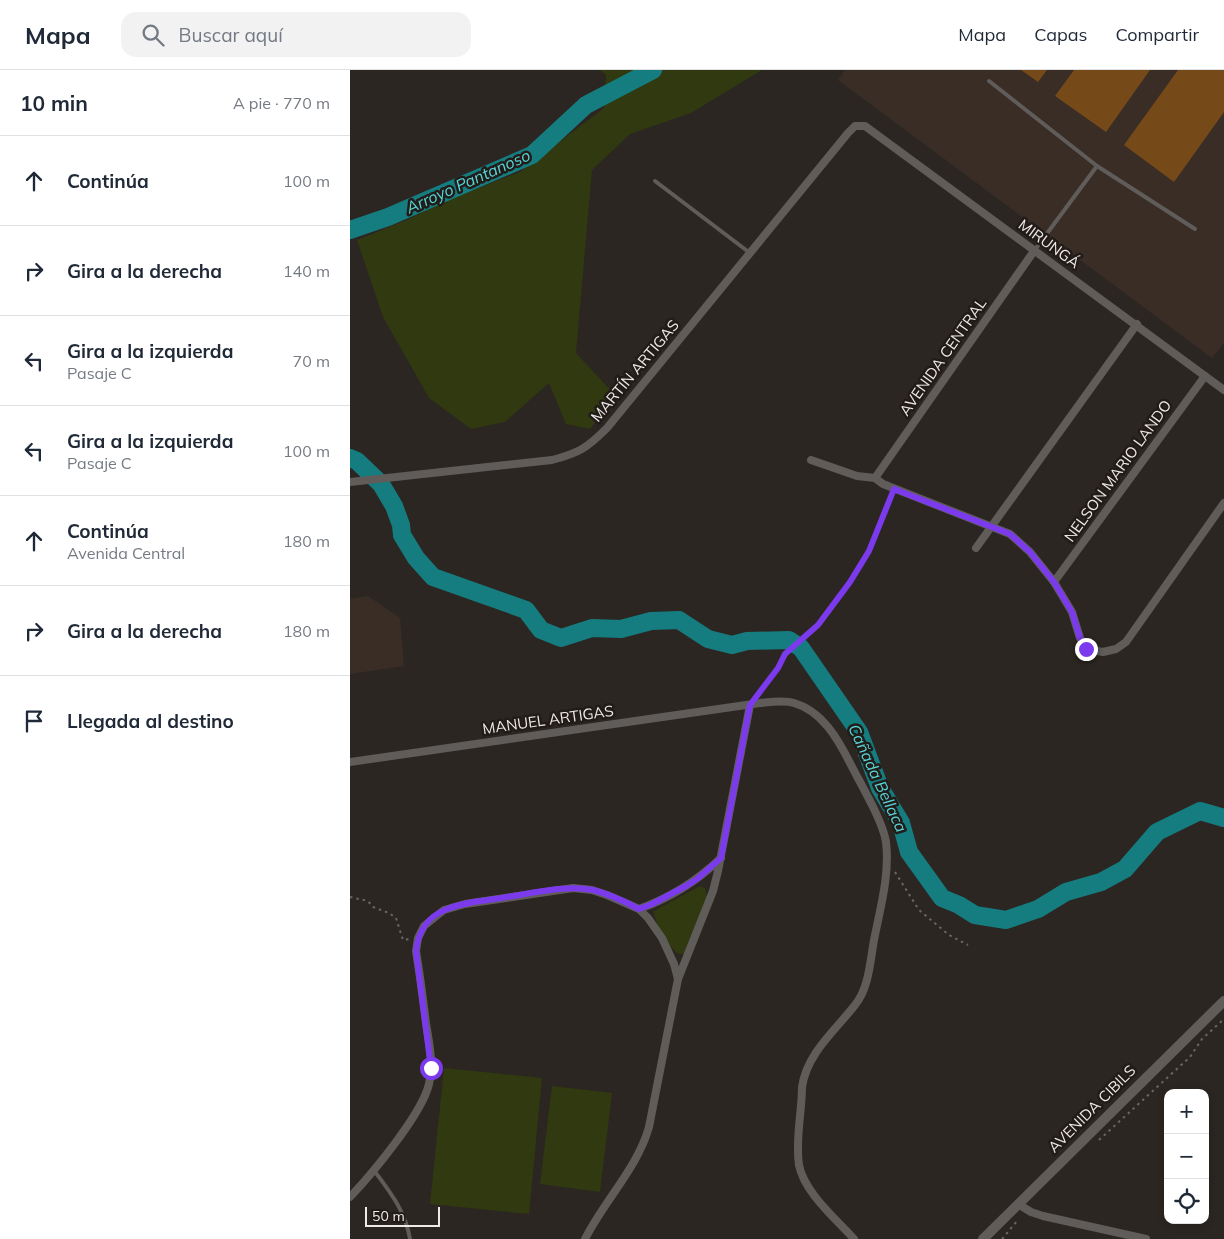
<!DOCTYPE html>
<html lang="es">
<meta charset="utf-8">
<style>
:root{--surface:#fff;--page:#f2f2f3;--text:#1f2937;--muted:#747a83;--line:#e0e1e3}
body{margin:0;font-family:Mulish,sans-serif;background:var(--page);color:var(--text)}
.controls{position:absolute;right:15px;bottom:15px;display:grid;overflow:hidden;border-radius:10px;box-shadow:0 2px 8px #0003}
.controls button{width:45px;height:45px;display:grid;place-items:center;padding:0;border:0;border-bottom:1px solid var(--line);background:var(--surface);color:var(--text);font:25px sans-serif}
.scale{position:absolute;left:15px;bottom:12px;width:75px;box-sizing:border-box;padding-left:5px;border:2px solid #efeae8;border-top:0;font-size:14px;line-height:18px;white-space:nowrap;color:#efeae8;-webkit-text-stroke:4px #221c19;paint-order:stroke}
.stop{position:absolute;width:15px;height:15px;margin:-11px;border:4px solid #7c3aed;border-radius:50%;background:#fff}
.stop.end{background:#7c3aed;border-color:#fff;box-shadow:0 1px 5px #0008}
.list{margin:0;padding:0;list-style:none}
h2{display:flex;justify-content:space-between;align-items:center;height:65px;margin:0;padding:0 20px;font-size:21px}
h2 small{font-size:16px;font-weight:400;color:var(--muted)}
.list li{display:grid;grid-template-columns:32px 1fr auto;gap:15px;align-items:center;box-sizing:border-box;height:90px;padding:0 20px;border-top:1px solid var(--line)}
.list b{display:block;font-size:19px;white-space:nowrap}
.list p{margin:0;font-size:16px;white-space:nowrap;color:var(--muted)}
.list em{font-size:16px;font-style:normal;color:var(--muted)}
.icon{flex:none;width:28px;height:28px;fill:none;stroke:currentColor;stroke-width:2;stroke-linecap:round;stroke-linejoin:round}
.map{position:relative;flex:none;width:874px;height:1169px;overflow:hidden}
header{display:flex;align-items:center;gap:30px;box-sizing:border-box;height:70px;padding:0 25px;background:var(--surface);border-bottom:1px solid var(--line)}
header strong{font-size:24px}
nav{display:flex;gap:28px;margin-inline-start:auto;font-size:18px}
.search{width:350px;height:45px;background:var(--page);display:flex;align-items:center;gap:12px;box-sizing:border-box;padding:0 18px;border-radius:15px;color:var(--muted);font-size:19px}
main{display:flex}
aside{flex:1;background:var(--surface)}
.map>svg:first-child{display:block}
.built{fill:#392d26}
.green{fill:#303910}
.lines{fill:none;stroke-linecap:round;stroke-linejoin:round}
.river{stroke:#157d80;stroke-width:18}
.building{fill:#764a18}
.path{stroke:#6b6662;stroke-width:2;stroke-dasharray:2.5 4;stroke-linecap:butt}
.service{stroke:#5f5c5a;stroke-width:4}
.minor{stroke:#5f5c5a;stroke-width:8}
.tertiary{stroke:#5f5c5a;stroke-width:10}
.route{stroke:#7c3aed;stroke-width:6}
.labels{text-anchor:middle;stroke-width:5;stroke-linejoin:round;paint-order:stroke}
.street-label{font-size:15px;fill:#efeae8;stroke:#221c19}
.water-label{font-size:16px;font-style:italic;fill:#57d6d9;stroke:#221c19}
</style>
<header>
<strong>Mapa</strong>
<div class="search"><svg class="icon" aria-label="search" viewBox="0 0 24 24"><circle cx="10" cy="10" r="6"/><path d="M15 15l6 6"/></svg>Buscar aquí</div>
<nav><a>Mapa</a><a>Capas</a><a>Compartir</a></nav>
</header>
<main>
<aside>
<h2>10 min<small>A pie · 770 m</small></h2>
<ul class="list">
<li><svg class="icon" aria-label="ahead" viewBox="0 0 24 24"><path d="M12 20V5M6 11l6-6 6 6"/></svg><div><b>Continúa</b></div><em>100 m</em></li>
<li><svg class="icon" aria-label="right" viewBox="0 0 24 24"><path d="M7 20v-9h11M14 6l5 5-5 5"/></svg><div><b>Gira a la derecha</b></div><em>140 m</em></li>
<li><svg class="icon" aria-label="left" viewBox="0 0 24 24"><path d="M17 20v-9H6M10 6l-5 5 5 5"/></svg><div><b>Gira a la izquierda</b><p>Pasaje C</p></div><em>70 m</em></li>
<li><svg class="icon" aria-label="left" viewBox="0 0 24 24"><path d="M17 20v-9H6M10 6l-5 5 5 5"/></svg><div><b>Gira a la izquierda</b><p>Pasaje C</p></div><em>100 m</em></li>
<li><svg class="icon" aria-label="ahead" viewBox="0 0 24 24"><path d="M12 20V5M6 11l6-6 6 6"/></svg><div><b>Continúa</b><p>Avenida Central</p></div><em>180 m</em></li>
<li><svg class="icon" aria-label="right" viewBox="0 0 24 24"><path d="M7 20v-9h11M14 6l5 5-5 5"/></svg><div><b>Gira a la derecha</b></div><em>180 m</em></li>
<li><svg class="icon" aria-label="arrive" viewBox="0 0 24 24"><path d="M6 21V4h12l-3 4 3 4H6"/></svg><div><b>Llegada al destino</b></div></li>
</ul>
</aside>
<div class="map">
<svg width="874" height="1169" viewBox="0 0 874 1169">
<rect width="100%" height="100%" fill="#2c2622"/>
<g class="built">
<path d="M495 0H874V273L862 288 488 10Z"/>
<path d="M18 526 50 548 54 596 0 604V529Z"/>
</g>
<g class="green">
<path d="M250 0H412L341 43 280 64 242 100 226 283 265 325 240 359 216 354 199 313 155 352 121 359 79 328 33 247 7 170 59 149 92 132 170 102 254 38 256 5Z"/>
<path d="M350 816 355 818 357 827 337 880 333 884H329C321 881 303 850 304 841Z"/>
<path d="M94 998 192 1008 179 1144 80 1134Z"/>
<path d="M202 1016 262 1023 250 1122 190 1114Z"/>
</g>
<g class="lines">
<g class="river">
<path d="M0 160 38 147 182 85 236 35 303 0"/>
<path d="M0 388 7 391 31 414 44 436 51 455 52 465 66 488 83 507 176 540 191 560 211 568 242 558 271 559 301 551 329 550 358 569 382 575 397 571 439 570 451 578 509 662 530 718 551 753 559 782 592 828 609 835 625 845 656 850 688 839 716 822 751 812 775 799 807 762 850 741 874 748"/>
</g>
</g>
<g class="building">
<path d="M671 0H697L688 12Z"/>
<path d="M724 0H800L756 62 705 26Z"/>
<path d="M828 0H874V42L824 112 774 75Z"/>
</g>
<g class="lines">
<g class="path">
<path d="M408 625 428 598 435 584 468 555 500 512 519 481 541 426"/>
<path d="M545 802 569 840 599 865 618 875"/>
<path d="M0 827 18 831 23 837 39 843 46 848 53 870 60 869"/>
<path d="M749 1070 840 987 852 969 874 949"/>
<path d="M652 1169 667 1151"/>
</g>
<g class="service">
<path d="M639 11 747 96 845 159"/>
<path d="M305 111 400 183"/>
<path d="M684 181 747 96"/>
<path d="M23 1099C40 1122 55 1140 60 1169"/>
</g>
<g class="minor">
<path d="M461 390 507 406 525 408 533 414 660 464 680 482 704 512 722 542 730 568 736 579 753 582 766 579 776 572 874 433"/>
<path d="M525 408 684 181"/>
<path d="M0 412 202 390C229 383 237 378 257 358L498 63 505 56H515L874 320"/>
<path d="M626 478 787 254"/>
<path d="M704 512 855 306"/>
<path d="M0 692 410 633C421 632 434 630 444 633 472 641 488 669 500 693 510 713 533 751 536 772 540 805 530 839 524 870 520 892 519 918 505 935 485 961 457 983 452 1017 452 1042 445 1070 449 1095 454 1122 486 1149 504 1169"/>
<path d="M289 839C320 828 347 811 371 788"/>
<path d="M328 909 363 821 368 801 400 635"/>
<path d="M0 1127C22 1104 72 1044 79 1014 84 994 79 973 76 953 73 929 70 905 66 881L68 868 74 856 94 840 115 834 223 818 242 820 257 825 289 839 298 848 312 868 324 894 328 909 299 1057C288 1097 254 1131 235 1169"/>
<path d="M668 1134 681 1142 693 1146 796 1169"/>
</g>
<path class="tertiary" d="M633 1169 874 931"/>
</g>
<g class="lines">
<path class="route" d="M81 998 66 881C68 863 77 847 95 840 112 832 133 831 151 828 179 824 216 814 243 820 259 824 274 831 289 839L302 834 336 816 347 809 371 788 400 635 428 598 435 584 468 555 500 512 519 481 544 419 660 464 680 482 704 512 722 542 730 568 736 579"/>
</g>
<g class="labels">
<g class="street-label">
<text transform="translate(699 174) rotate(36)" y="5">MIRUNGÁ</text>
<text transform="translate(593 287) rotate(-55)" y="5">AVENIDA CENTRAL</text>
<text transform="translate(285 301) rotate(-50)" y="5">MARTÍN ARTIGAS</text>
<text transform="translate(768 401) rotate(-54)" y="5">NELSON MARIO LANDO</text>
<text transform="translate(198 650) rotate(-8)" y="5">MANUEL ARTIGAS</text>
<text transform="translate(742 1039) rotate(-45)" y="5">AVENIDA CIBILS</text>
</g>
<g class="water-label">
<text transform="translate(118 111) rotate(-24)" y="6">Arroyo Pantanoso</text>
<text transform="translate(528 708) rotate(65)" y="6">Cañada Bellaca</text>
</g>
</g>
</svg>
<div class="controls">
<button>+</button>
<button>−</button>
<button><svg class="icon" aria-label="locate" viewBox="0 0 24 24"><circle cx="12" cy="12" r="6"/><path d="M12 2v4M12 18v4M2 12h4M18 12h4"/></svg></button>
</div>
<div class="scale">50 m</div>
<div class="stop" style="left:81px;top:998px"></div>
<div class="stop end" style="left:736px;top:579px"></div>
</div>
</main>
